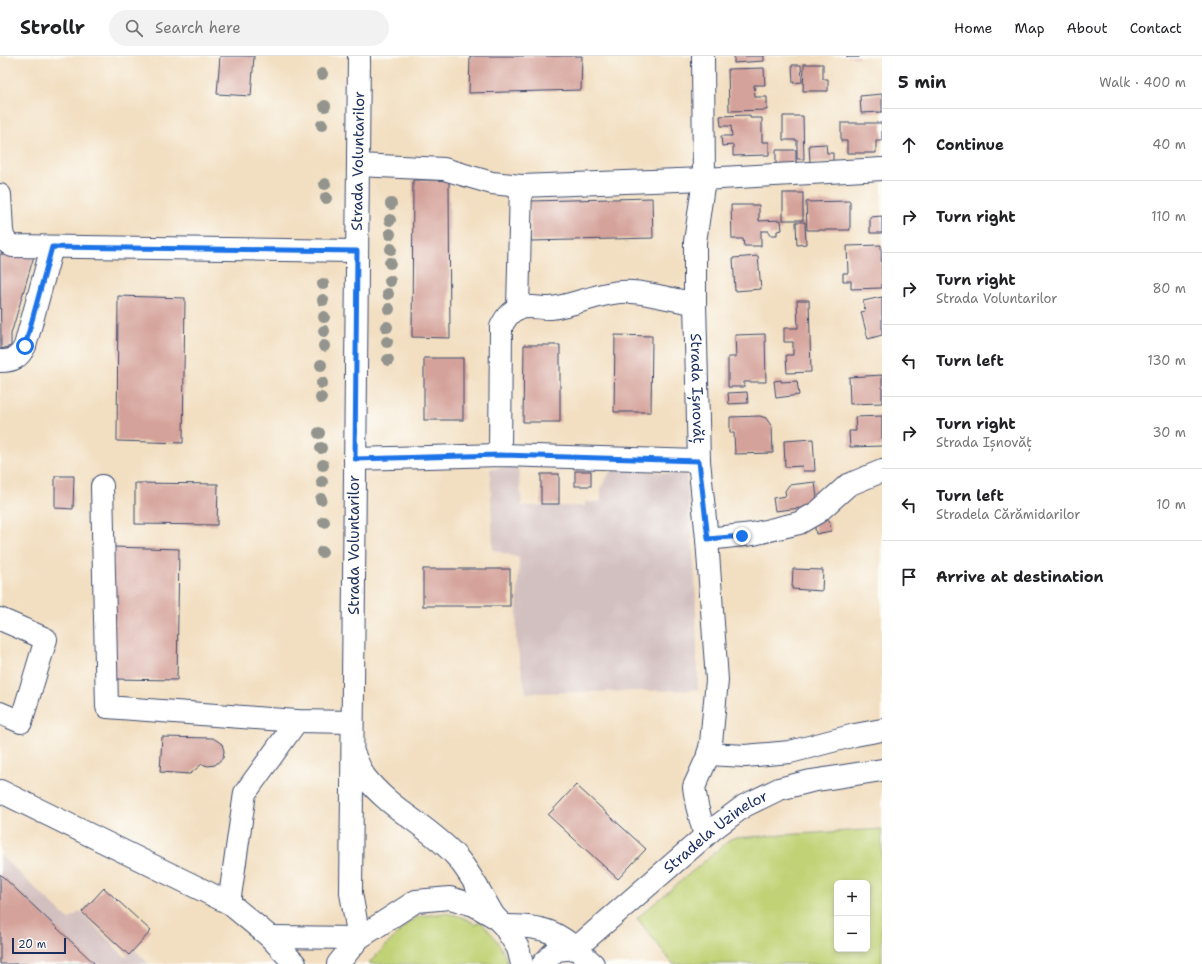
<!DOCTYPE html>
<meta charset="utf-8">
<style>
:root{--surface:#fff;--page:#f2f2f2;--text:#202124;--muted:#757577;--line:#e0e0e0}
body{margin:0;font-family:"Shantell Sans",sans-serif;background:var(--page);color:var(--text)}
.controls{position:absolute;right:12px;bottom:12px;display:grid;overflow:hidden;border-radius:6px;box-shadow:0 2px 6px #0003}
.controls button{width:36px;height:36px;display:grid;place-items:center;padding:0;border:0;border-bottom:1px solid var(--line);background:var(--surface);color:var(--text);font:20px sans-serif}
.scale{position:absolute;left:12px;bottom:10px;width:54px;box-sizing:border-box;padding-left:4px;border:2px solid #1b2f5e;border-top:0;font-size:11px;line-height:14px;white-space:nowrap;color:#1b2f5e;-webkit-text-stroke:3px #fdfcf7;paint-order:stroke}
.stop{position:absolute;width:12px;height:12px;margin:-9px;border:3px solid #1a73e8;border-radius:50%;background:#fff}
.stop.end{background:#1a73e8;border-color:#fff;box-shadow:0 1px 4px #0008}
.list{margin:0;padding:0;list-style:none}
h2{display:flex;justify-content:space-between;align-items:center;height:52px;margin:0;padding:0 16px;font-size:17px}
h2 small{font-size:13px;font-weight:400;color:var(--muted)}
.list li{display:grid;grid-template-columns:26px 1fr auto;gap:12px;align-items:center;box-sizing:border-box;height:72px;padding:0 16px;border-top:1px solid var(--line)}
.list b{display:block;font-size:15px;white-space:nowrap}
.list p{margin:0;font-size:13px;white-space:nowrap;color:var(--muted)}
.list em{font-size:13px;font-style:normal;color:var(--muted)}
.icon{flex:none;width:22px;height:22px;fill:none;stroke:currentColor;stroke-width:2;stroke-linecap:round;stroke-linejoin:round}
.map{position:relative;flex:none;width:882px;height:908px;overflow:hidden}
header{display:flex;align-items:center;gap:24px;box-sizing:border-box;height:56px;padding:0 20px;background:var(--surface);border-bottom:1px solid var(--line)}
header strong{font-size:19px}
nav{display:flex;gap:22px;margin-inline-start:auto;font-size:14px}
.search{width:280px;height:36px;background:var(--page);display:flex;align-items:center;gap:10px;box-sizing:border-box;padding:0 14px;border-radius:22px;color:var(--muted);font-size:15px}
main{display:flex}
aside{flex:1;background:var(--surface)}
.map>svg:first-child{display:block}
.industrial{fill:#d2bfbf}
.green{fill:#c0d275;stroke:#6e806a;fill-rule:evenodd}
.building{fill:#d4a29a}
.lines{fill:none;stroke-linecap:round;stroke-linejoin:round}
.minor-casing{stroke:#3b496d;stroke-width:24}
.major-casing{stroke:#3b496d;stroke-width:24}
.minor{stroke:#fff;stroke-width:22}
.major{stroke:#fff;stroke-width:22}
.tree{fill:#92948d}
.route{stroke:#1a73e8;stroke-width:5}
.labels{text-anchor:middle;stroke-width:3;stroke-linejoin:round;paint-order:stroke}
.street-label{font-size:15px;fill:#1b2f5e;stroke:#fdfcf7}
</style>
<header>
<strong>Strollr</strong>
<div class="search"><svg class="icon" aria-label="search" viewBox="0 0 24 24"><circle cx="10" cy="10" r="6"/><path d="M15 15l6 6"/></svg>Search here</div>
<nav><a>Home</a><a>Map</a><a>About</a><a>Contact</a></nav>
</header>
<main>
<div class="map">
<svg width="882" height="908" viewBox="0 0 882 908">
<rect width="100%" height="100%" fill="#fdfcf7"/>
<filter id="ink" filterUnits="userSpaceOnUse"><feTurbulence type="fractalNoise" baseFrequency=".025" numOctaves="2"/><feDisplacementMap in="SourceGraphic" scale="8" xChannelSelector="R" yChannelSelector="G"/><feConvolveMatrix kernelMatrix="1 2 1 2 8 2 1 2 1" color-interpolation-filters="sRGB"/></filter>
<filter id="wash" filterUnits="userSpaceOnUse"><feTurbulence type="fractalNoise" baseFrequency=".012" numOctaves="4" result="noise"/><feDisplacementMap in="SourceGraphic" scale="16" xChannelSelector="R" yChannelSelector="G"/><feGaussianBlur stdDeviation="0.9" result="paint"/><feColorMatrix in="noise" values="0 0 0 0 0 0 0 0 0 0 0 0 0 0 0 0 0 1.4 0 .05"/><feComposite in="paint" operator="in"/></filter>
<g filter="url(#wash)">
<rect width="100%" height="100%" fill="#f2dec0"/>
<g class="industrial">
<path d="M518 410 522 450H585V446H601V432L610 416 615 412 686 419 695 518 698 634 526 637 516 585 519 502 493 494 490 413Z"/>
<path d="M0 799 69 864 80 855 125 901 134 893 149 908H0Z"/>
</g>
<g class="green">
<path d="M882 773V908H673L637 862 732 782ZM837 827H867V893H837Z"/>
<path d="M444 857C456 859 466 861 476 869L480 865C493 878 502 890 508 908H368L409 866 417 861Z"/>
</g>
<g id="blocks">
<g class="building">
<path d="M220 0H254L251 40 217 38Z"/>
<path d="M470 0H582L581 34 469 37Z"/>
<path d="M734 0H764V5L734 7Z"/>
<rect x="847" y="0" width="12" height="1"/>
<path d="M804 8H823V23H828V35H803Z"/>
<path d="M792 9H801L802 26 793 27Z"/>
<path d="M764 12 765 29H754L755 41H767V54L729 55 728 13Z"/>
<path d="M882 38V56L861 57 860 40Z"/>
<path d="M750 59V62H762V86H769V99L733 100V89L722 90 721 80H732L731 70H721L720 60Z"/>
<path d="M783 60H803L804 103H797V84H783Z"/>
<path d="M841 67H882V85H876V97H847V85H841Z"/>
<path d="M826 88 827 97H833V105L810 106 809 89Z"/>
<rect x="776" y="94" width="20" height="15"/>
<path d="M413 124H449L450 282 412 281Z"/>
<rect x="783" y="137" width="20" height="27"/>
<path d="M652 142 653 182 531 185 530 145Z"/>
<path d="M850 145V174H807L806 146Z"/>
<path d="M731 149H759V165L781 164 782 174 777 175V179H769V175H761V190H744L743 183H732Z"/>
<path d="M882 160V177H870V161Z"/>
<path d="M796 166H805L806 188 797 189Z"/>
<path d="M881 189 882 232 851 233V225H843V217H848L847 190Z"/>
<path d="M0 198 34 200 11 278V290L1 293Z"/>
<path d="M758 200 761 233 735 235 733 202Z"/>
<path d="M118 240 185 242 183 387 117 385Z"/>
<path d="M882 241V279L868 283 861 256 865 255 863 245Z"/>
<path d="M797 244H809L811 316 787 317 786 299H793V286H784V272H798Z"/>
<path d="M765 278 766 326H744V331H728V301H736L735 279Z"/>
<path d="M615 279 652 280 651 356H614Z"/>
<path d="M524 289H560V366H523Z"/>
<rect x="424" y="302" width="39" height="62"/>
<path d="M882 319V347L850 348 849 321Z"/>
<path d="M781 324V326L797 325 799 339 776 342 774 325Z"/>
<path d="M747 336 748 347 729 348 728 337Z"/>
<path d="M760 360 766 362 772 371 773 397 735 398 734 377H730V361Z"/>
<path d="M882 360V390L850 391 849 375H856L855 361Z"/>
<path d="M813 383 815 415H803L802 410 785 411 784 385Z"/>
<rect x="575" y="415" width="16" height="15"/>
<rect x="541" y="418" width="18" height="30"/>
<path d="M55 420H74L73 453 55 452Z"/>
<path d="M815 426 818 450 775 455 773 442 786 440 785 435 789 429Z"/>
<path d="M135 427 218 428 217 469 135 468Z"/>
<path d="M829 464 831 475 816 478 814 466Z"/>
<path d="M113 491 179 493 177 624 112 623Z"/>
<rect x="423" y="513" width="87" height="37"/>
<path d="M793 513 823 514 822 535 792 533Z"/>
<path d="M162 681 213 682 222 688 224 695 223 702 215 709 208 710 202 708 190 718 160 716Z"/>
<path d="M576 729 646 793 618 823 548 759Z"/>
<path d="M0 818 95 908H0Z"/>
<path d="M104 832 151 875 129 899 82 856Z"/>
</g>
</g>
</g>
<g filter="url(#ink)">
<use href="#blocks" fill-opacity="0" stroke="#3b496d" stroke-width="1"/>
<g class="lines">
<g class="minor-casing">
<g id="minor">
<path id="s1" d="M703 0 704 123 695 186V247L699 405 707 483 717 624 711 687 708 700 694 731 697 750 705 780"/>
<path d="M358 109 444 113 492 127 521 130 704 123 882 113"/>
<path d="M0 139 2 175 4 184 12 190 357 195"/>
<path d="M518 252 521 130"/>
<path d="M0 305C13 305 19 302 25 290L52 191"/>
<path d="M500 399 501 271C505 263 509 256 517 253 528 248 540 253 551 252 578 249 603 234 632 236 652 237 674 245 695 247"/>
<path d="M355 403 500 399 699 405"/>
<path d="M102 430 107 651 297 665 352 666"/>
<path d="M707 483 753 478 799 467 818 456 848 429 882 415"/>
<path d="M0 563 46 583 21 666 0 657"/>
<path d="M708 698 745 700 790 696 855 679 882 674"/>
<path d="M0 735 229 847 270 881 295 908"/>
<path d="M229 847 245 737 297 665"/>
<path d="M270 881 359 882"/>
<path id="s2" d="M576 892 712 774 744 750 779 733 811 725 882 714"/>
</g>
</g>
<g class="major-casing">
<g id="major">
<path d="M359 0 351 837 359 882"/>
<path d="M353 697C357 704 360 714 365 721 390 753 428 770 455 799 471 817 482 840 494 860"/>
<path d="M504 870C549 869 561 878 593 908"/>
<path d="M338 908 359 882 416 845 450 842 474 849 495 861 504 870 518 892 522 908"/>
<path d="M543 908 556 894 576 892"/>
</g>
</g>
<use href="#minor" class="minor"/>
<use href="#major" class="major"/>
</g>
<g class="tree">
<circle cx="322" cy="18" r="6"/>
<circle cx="325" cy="50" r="6"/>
<circle cx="322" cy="69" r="6"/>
<circle cx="325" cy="128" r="6"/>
<circle cx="326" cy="142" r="6"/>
<circle cx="391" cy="148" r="6"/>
<circle cx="390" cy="164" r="6"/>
<circle cx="390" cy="178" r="6"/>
<circle cx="391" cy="193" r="6"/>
<circle cx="390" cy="207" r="6"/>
<circle cx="390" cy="225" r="6"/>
<circle cx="323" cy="228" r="6"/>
<circle cx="388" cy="238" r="6"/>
<circle cx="323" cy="244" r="6"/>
<circle cx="389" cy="253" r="6"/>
<circle cx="324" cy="261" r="6"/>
<circle cx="387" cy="271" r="6"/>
<circle cx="324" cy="275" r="6"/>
<circle cx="387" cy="286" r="6"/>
<circle cx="324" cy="290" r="6"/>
<circle cx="388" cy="304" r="6"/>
<circle cx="321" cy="309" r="6"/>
<circle cx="322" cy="327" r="6"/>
<circle cx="321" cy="342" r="6"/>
<circle cx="319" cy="377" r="6"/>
<circle cx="321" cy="392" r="6"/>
<circle cx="323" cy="409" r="6"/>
<circle cx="322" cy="426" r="6"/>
<circle cx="321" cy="443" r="6"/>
<circle cx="324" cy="466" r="6"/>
<circle cx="322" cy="496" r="6"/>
</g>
</g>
<g class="lines" filter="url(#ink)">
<path class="route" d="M25 290 52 191 357 195 355 403 500 399 699 405 708 483 742 480"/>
</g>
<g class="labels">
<g class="street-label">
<text transform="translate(358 105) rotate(-89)" y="5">Strada Voluntarilor</text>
<text dy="5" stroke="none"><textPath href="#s1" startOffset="333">Strada Ișnovăț</textPath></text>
<text transform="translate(354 489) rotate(-90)" y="5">Strada Voluntarilor</text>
<text dy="5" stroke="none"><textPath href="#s2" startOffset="182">Stradela Uzinelor</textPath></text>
</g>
</g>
</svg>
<div class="controls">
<button>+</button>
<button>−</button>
</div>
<div class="scale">20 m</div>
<div class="stop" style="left:25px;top:290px"></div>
<div class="stop end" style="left:742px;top:480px"></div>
</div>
<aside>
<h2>5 min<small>Walk · 400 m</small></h2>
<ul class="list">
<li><svg class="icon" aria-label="ahead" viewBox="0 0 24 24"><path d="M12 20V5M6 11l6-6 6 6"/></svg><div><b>Continue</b></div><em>40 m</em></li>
<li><svg class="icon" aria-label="right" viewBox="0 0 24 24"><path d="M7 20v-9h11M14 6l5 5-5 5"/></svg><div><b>Turn right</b></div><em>110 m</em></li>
<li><svg class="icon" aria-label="right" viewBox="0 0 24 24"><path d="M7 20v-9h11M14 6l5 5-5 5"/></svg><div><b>Turn right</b><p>Strada Voluntarilor</p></div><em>80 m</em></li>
<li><svg class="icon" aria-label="left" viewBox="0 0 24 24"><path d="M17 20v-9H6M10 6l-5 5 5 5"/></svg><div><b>Turn left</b></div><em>130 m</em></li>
<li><svg class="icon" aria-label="right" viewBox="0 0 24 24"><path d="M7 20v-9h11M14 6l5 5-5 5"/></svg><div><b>Turn right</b><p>Strada Ișnovăț</p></div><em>30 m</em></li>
<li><svg class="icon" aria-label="left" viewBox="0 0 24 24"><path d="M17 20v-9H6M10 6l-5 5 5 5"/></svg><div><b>Turn left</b><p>Stradela Cărămidarilor</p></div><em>10 m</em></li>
<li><svg class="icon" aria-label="arrive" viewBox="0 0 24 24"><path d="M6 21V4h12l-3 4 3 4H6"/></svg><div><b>Arrive at destination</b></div></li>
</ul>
</aside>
</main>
